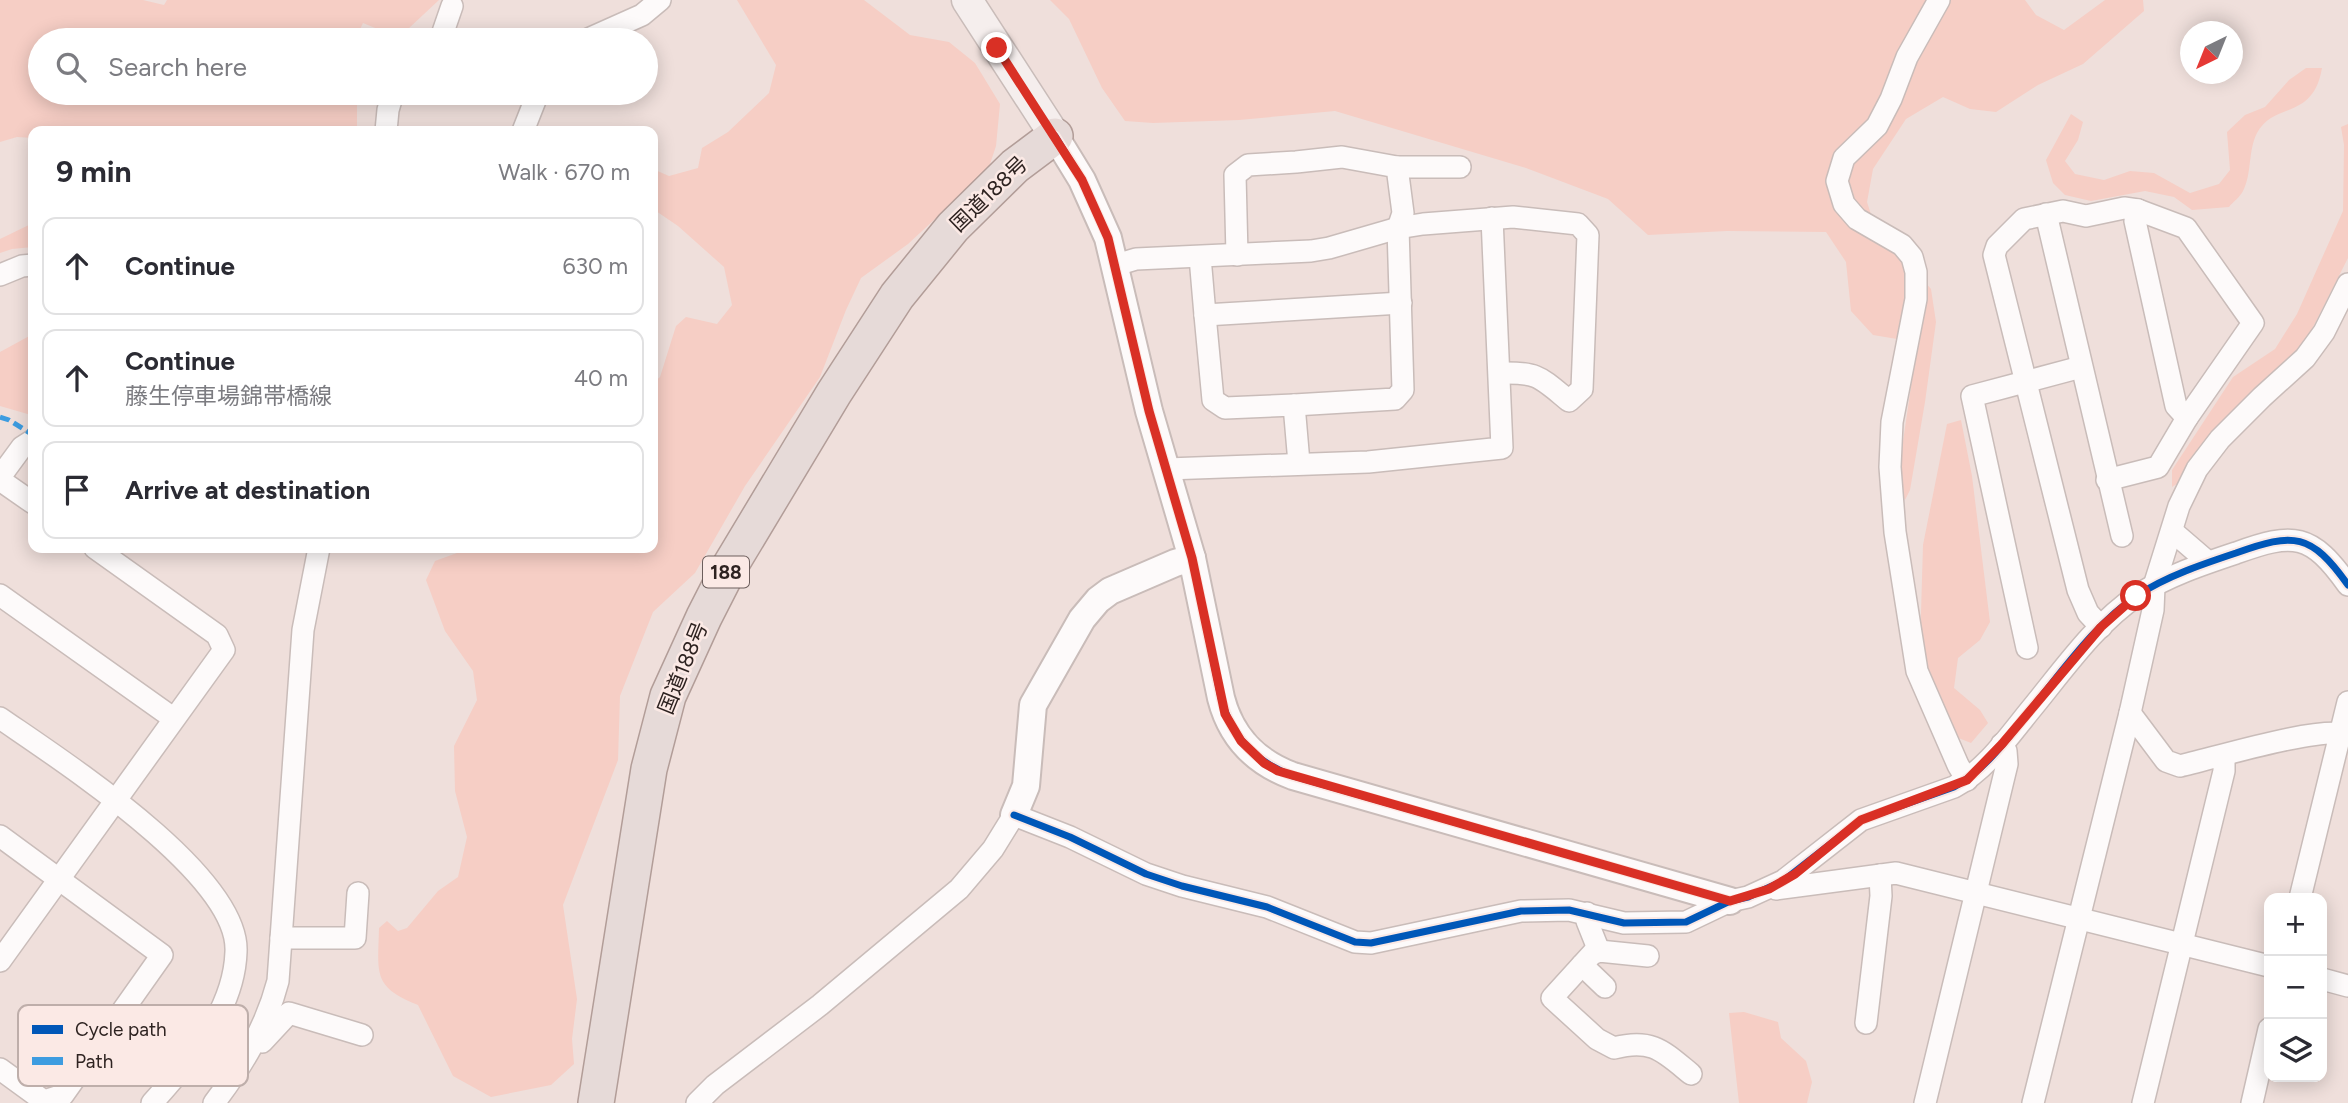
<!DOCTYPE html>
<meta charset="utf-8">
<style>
:root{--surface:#fff;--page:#f2f2f3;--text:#2b2b33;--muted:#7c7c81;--line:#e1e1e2}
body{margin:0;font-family:Figtree,"Noto Sans JP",sans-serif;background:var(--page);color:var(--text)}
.controls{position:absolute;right:21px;bottom:21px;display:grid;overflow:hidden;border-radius:14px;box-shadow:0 4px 18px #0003}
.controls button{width:63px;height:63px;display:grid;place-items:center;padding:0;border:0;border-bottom:2px solid var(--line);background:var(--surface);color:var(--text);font:35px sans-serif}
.compass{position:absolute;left:2180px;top:21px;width:63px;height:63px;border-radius:50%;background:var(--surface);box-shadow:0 4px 18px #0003;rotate:223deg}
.stop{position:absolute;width:21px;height:21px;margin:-16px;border:5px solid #d93025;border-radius:50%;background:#fff}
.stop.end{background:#d93025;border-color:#fff;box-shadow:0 2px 7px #0008}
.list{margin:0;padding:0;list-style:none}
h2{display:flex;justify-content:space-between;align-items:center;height:91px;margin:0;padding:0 28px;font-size:30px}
h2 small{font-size:23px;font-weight:400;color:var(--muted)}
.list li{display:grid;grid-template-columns:46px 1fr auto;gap:21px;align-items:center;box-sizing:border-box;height:98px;margin:0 14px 14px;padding:0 14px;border:2px solid var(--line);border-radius:14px}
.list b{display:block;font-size:26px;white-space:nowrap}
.list p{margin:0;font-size:23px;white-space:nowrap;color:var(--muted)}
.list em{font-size:23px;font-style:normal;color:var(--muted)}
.icon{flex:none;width:38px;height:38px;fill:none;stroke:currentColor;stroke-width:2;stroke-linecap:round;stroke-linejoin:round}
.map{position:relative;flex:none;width:2348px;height:1103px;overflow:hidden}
.search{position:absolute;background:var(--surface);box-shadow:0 4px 18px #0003;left:28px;top:28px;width:630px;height:77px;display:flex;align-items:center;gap:18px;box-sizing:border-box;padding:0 24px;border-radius:38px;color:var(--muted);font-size:26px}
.panel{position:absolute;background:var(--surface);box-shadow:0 4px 18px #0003;left:28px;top:126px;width:630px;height:427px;border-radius:14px}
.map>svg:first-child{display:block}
.green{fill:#f6cec5}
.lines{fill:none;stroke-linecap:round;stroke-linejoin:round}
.minor-casing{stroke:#c9bcb9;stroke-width:24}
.tertiary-casing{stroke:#c9bcb9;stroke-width:30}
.secondary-casing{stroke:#c9bcb9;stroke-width:33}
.trunk-casing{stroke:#b29d98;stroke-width:38}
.minor{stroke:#fdfafa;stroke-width:21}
.tertiary{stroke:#fdfafa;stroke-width:26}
.secondary{stroke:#f5eeed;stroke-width:30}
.trunk{stroke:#e6dad8;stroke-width:35}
.quiet{stroke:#3d9ce0;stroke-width:5;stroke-dasharray:10 5;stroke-linecap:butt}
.cycleway-casing{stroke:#fbe9e5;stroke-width:11}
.cycleway{stroke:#0057b8;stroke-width:7}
.route{stroke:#d93025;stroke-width:9}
.labels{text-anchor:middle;stroke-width:5;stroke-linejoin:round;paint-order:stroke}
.shield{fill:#fbe9e5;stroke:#6c5e5c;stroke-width:2}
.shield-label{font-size:19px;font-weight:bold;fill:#2e2321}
.street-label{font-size:21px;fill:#2e2321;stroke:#fbe9e5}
.key{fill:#fbe9e5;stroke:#beaeaa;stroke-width:2}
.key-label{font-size:19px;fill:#2e2321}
</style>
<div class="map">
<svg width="2348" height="1103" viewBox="0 0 2348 1103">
<rect width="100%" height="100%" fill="#efdfdb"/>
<g class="green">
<path d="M0 0H143L164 5 167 0H439L408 29 380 30 363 23 355 40H40V93H357V131H33V138L17 137 0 142Z"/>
<path d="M737 0H864L910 35 949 42 975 63 1000 104 996 146 988 170 908 244 861 278 846 310 820 377 745 486 695 573 653 612 620 696 618 760 563 905 577 999 572 1039 574 1064 551 1085 491 1097 453 1076 418 1005C372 987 378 973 379 928L387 921 398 931 407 928 438 891 458 877 467 837 455 791 454 746 477 700 473 671 445 631 426 580 435 561 457 553 459 548H653V383L660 377 676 326 686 317 717 324 732 305 724 267 678 226 653 209V169L669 176 698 168 702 148 728 132 769 93 776 65Z"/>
<path d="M1050 0H2025L2036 15 2064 30 2105 0H2143L2144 11 2083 64 2038 85 1996 112 1970 109 1943 97 1906 119 1873 169 1867 202 1880 242 1902 256 1931 289 1936 322 1925 402 1910 490 1905 500 1897 483 1915 359 1897 339 1873 335 1851 311 1846 262 1826 232 1727 231 1648 235 1608 199 1526 168 1335 111 1239 120 1153 123 1125 121 1102 88 1069 19Z"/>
<path d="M2306 68H2322C2313 121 2274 101 2257 133 2248 150 2252 174 2243 191 2240 197 2233 202 2229 207L2192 210 2174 197 2145 191 2091 201 2065 195 2053 183 2046 160 2071 114 2083 122 2078 140 2065 161 2075 174 2104 180 2130 171 2154 173 2190 193 2219 184 2230 170 2227 132 2245 115 2265 107 2289 80Z"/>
<path d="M2348 124V258L2308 337 2183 480 2172 487V470L2233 377 2275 349 2297 314 2343 211 2344 145 2341 127Z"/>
<path d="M33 223V247L12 249 0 253V239Z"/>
<path d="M33 334V414L31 415 0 406V352Z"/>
<path d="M1961 420 1972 476 1990 622 1980 640 1958 658 1954 688 1980 710 1988 723 1971 743 1956 737 1934 687 1920 646 1923 545 1947 424Z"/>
<path d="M1744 1012 1778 1022 1781 1038 1806 1061 1812 1082 1807 1103H1739L1729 1013Z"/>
</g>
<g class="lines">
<g class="minor-casing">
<g id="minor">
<path d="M1939 0 1907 57 1891 99 1877 126 1844 158 1837 181 1844 204 1857 219 1902 245 1912 257 1916 272V299L1892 422 1890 467 1895 532 1917 671 1958 765 1967 780"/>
<path d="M437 40 442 35 452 6"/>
<path d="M586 40 642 15 660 0"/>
<path d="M386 131 388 110 393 93"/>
<path d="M523 131 538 93"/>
<path d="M1397 167H1460"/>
<path d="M2046 214 2122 536"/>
<path d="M1237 255 1235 175 1248 165 1296 162 1342 157 1397 167 1403 213 1398 228 1403 390 1395 399 1294 405"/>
<path d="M1200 257 1205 315 1401 303"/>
<path d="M1116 265 1136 259 1311 251 1329 248 1398 228 1423 224 1513 217 1578 224 1588 235 1582 389 1569 401C1540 377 1538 372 1500 373"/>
<path d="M0 275 22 266 33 265"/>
<path d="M1205 315 1213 400 1225 408 1294 405 1299 463"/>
<path d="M1167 469 1368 462 1502 448 1492 218"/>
<path d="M0 477 22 447 33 440"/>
<path d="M0 480 33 503"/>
<path d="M2107 480 2158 467 2187 418 2176 406 2135 221 2138 210"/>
<path d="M2172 531 2208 562"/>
<path d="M0 595 173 718"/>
<path d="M2101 627 2088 613 2078 590 1994 255 1997 246 2024 219 2063 211 2086 216 2124 208 2138 210 2186 228 2253 323 2187 418"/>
<path d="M2027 648 1972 396 2081 367"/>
<path d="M2130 713 2166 761 2180 766C2215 758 2321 725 2348 735"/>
<path d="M0 718C59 759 240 875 236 952 234 1011 190 1061 152 1103"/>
<path d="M0 836 162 955 63 1095 44 1101 0 1069"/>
<path d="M1776 889 1896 873 2269 966"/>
<path d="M2300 898 2348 702"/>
<path d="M1587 913V921L1599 951"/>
<path d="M281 938H355L358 893"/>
<path d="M1648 956 1599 951 1592 954 1552 998 1597 1039 1614 1048C1652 1038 1663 1051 1691 1074"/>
<path d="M0 961 224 650 217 635 95 548"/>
<path d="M1582 965 1605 987"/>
<path d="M2322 979 2348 986"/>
<path d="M1866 1023 1881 896 1880 875"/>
<path d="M262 1042 289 1013 362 1035"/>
<path d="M214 1103C243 1065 266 1027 278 981L303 630 319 548"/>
<path d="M697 1103 715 1085 820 1005 959 889 993 849 1014 815 1070 837 1146 874 1182 886 1267 907 1355 942 1371 943 1521 911 1569 910 1624 923 1686 922 1730 901 1748 897 1783 881 1861 820 1954 787C1987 769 2009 736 2032 708 2064 669 2096 623 2138 595 2167 576 2203 564 2236 553 2294 532 2311 533 2348 585"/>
<path d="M1925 1103 2007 764 2006 751 2002 744"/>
<path d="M2033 1103 2130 713 2153 610 2154 586 2179 506 2197 469 2220 439 2262 397 2305 358 2324 332 2348 284"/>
<path d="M2143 1103 2224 771V756"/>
<path d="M2252 1103 2269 1029"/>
</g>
</g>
<g class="tertiary-casing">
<g id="tertiary">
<path d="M1055 136 1082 180 1108 238 1149 411 1192 558 1221 698C1231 737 1255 762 1293 776L1730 901"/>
<path d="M1014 815 1026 786 1033 705 1082 619 1098 600 1110 591 1175 563 1192 558"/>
</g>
</g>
<g class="secondary-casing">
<path id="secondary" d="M967 0 1055 136"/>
</g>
<g class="trunk-casing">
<path id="trunk" d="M596 1103 649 769 668 696 704 617 730 566 834 393 897 296 953 227 1015 166 1055 136"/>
</g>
<use href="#minor" class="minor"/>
<use href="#tertiary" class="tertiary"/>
<use href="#secondary" class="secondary"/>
<use href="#trunk" class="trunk"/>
<path class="quiet" d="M0 417 9 420 33 435"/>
<g class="cycleway-casing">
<g id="cycleway">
<path d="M1055 136 1082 180 1108 238 1149 411 1192 558 1221 698C1231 737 1255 762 1293 776L1730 901"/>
<path d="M1014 815 1070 837 1146 874 1182 886 1267 907 1355 942 1371 943 1521 911 1569 910 1624 923 1686 922 1730 901 1748 897 1783 881 1861 820 1954 787C1987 769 2009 736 2032 708 2064 669 2096 623 2138 595 2167 576 2203 564 2236 553 2294 532 2311 533 2348 585"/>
</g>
</g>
<use href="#cycleway" class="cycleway"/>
</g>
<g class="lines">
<path class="route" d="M997 48 1082 180 1108 238 1149 411 1192 558 1225 714 1241 741 1264 763 1278 771 1730 901 1769 889 1795 874 1861 820 1967 780 2002 744 2101 627 2136 596"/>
</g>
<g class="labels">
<rect class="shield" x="703" y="556.5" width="46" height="31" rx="5"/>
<g class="shield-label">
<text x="726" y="579">188</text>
</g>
<g class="street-label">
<text transform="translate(989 194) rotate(-44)" y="7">国道188号</text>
<text transform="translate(683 668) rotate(-68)" y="7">国道188号</text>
</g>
</g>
<rect x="18" y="1005" width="230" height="81" rx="10" class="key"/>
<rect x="32" y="1025" width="31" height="9" fill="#0057b8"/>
<rect x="32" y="1057" width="31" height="8" fill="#3d9ce0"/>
<g class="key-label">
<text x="75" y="1036">Cycle path</text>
<text x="75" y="1068">Path</text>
</g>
</svg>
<div class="controls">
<button>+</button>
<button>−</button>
<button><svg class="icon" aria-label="layers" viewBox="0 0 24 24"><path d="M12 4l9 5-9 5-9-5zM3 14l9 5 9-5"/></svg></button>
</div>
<svg class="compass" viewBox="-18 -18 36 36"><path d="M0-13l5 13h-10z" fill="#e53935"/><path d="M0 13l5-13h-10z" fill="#7c7c81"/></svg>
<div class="stop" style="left:2136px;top:596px"></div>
<div class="stop end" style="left:997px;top:48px"></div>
<div class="search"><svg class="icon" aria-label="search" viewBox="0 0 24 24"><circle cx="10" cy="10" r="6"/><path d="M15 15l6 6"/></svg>Search here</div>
<section class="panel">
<h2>9 min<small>Walk · 670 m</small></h2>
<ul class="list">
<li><svg class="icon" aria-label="ahead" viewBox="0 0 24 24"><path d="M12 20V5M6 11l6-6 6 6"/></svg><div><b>Continue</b></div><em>630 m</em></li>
<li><svg class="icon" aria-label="ahead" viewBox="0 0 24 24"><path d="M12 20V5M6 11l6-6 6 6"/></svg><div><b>Continue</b><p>藤生停車場錦帯橋線</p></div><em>40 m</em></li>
<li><svg class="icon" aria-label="arrive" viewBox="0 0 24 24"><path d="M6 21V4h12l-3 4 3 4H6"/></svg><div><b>Arrive at destination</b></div></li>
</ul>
</section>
</div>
